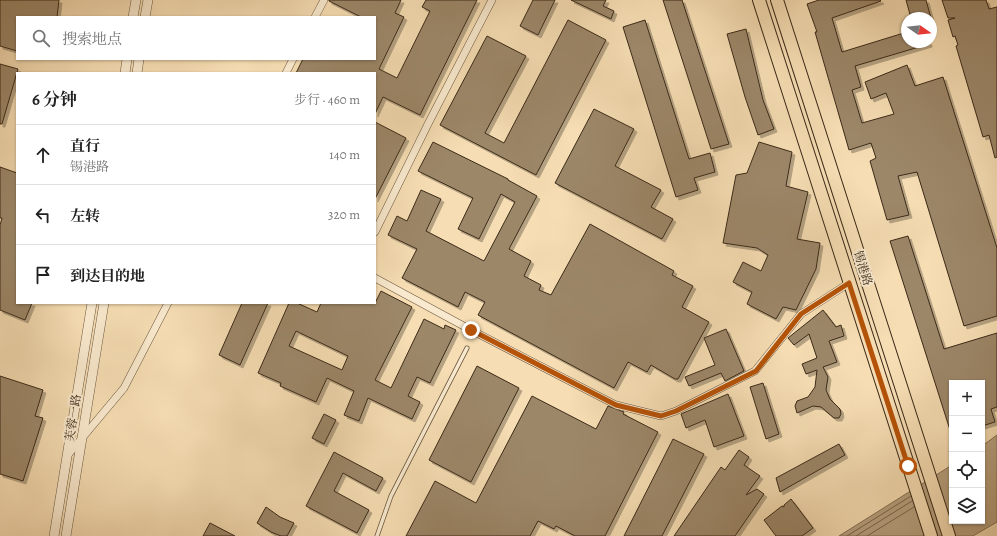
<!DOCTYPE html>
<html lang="zh">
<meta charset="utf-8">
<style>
:root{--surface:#fff;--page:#f6f6f6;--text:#222;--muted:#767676;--line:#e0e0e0}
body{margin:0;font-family:Alegreya,"Noto Serif SC",serif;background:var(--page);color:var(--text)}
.controls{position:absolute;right:12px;bottom:12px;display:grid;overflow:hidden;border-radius:0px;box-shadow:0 1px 3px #0004}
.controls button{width:36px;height:36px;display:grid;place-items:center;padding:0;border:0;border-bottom:1px solid var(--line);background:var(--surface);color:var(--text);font:20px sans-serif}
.compass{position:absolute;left:901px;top:12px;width:36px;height:36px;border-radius:50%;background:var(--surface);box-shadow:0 1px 3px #0004;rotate:104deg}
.stop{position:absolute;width:12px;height:12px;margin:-9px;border:3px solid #b45309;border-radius:50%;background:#fff}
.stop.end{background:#b45309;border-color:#fff;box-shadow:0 1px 4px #0008}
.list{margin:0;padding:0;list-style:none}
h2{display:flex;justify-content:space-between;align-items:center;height:52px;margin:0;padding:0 16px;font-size:17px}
h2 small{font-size:13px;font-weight:400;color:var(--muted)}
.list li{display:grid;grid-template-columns:26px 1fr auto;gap:12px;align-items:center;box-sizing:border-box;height:60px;padding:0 16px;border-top:1px solid var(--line)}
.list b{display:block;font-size:15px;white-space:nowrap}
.list p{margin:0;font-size:13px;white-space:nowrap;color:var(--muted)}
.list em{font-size:13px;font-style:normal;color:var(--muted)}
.icon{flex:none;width:22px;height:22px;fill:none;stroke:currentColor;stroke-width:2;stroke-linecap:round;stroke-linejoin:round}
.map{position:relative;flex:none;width:997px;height:536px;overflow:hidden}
.search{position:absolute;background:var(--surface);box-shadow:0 1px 3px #0004;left:16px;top:16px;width:360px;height:44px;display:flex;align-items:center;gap:10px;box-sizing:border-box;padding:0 14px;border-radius:0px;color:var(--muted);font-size:15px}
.panel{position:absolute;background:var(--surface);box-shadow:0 1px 3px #0004;left:16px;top:72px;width:360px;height:232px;border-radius:0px}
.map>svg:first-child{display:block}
.water{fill:#b6a07e;stroke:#857155}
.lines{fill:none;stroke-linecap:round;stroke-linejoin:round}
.shore{stroke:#78654b;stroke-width:1}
.building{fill:#9c8769;stroke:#3b2a18;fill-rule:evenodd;filter:url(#shadow)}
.service-casing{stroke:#6a573f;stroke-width:5}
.minor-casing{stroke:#6a573f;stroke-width:8}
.tertiary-casing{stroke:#6a573f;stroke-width:10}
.primary-casing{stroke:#3b2a18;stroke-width:14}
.service{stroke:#f9e9ce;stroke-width:3.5}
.minor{stroke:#f9e9ce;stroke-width:7}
.tertiary{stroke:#f9e9ce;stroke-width:9}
.primary{stroke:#f6ddb3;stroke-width:12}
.route{stroke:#b45309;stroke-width:5}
.labels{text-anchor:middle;stroke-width:4;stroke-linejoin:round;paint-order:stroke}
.street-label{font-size:12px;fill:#3b2a18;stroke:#f9e9ce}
</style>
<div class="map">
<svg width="997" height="536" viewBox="0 0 997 536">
<defs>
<filter id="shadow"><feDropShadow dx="3" dy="3" stdDeviation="0" flood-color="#0004"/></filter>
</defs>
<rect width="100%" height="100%" fill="#f6ddb3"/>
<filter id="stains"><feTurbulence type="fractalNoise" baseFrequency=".005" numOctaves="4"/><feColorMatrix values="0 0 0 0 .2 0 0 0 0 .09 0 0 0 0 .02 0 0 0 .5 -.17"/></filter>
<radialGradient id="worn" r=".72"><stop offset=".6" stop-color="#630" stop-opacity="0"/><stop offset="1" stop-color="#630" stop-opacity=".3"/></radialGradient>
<path class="water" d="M997 435V522L973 536H839L952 465V521H982V446Z"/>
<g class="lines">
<g class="shore">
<path d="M847 536 911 496"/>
<path d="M856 536 912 501"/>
<path d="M867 536 914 507"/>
</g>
</g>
<g class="building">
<path d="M0 0H59L57 17H17V51L0 46Z"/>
<path d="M329 0H401L395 13 404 17 379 69 397 78 430 11 422 7 426 0H477L420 115 383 97 375 114V73H296L303 59H375V17H361L329 1Z"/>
<path d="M533 0H555L538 35 520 26Z"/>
<path d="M571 0H606L603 6 614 11 611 19Z"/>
<path d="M663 0H682L729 144 711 149Z"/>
<path d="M819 0H880L881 1 832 18 842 52 907 32V42H929V44L855 66 861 87 852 90 862 123 894 114 886 93 871 99 865 82 907 65 915 86 943 77 997 248V316L964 326 917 172 898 176 909 215 887 220 870 161 876 158 871 143 849 150 815 32H817L807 4Z"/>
<path d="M906 0H926L931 18H911Z"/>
<path d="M942 0H986L989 9 997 7V157L995 158 989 135 983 137 956 46 958 45 955 36 953 37 948 20 955 18H948Z"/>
<path d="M568 20 606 40 536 175 440 125 487 36 526 56 485 133 504 143Z"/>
<path d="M645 20 689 159 710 153 715 172 694 178 698 190 676 197 623 27Z"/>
<path d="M746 29 763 100 774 129 758 135 745 97 727 34Z"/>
<path d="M0 64 18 69 2 124H0Z"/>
<path d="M594 109 634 129 615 166 661 190 651 207 673 219 662 239 555 183Z"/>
<path d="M375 122 406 138 375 199Z"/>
<path d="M433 142 508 179V180L537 196 509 249 531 261 524 276 541 285 539 290 551 295 590 224 674 271 672 275 693 286 682 307 709 322 678 379H675L651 365 647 372 628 362 614 388 478 315 485 302 465 292 458 307 402 278 417 249 388 235 397 216 407 221 421 190 441 199 426 231 484 261 515 202 501 194 479 239 458 229 473 198 418 171Z"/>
<path d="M759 142 792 152 786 186 808 192 797 239 820 243 816 269 796 310 783 307 776 319 747 304 752 292 733 282 743 262 761 271 768 255 757 248 723 243 736 175 747 173Z"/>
<path d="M0 167 17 173V303H32L25 320 0 310V225L2 218H0Z"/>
<path d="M908 236 944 349 997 333V407L991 409 995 422 982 426V383H952V430H950L890 241Z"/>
<path d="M381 291 412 307 375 380 391 388 424 319 444 329 445 325 456 330 430 383 417 377 408 396 420 402 412 419 368 398 359 421 344 415 354 391 327 378 316 402 280 386 281 383 258 373 289 303H297L317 312 321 303H375ZM296 331 348 356 342 370 289 346Z"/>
<path d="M242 303H268L240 365 219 355Z"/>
<path d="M823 310 836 327 841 325 844 336 829 341 837 362 823 367 828 377 826 390 830 399 840 409 841 414 839 418H834L821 407 813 406 797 413 795 406 797 401 808 397 815 387 817 370 806 374 802 364 817 358 809 334 794 345 788 338Z"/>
<path d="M726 329 744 371 725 381 721 373 689 386 685 377 715 365 704 338Z"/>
<path d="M477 366 519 388 471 482 429 460Z"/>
<path d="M0 376 43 390 35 416 43 418 23 481 0 474Z"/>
<path d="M763 383 779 434 766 439 750 387Z"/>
<path d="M728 394 744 436 714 447 705 420 686 428 681 414Z"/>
<path d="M532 396 596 429 608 406 624 412 623 414 658 432 605 536H575L556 526 554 529 538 521 530 536H406L435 481 476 503Z"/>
<path d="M324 414 336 420 324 444 312 438Z"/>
<path d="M673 439 704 454 662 536H624Z"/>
<path d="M839 444 845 455 780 492 776 478Z"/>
<path d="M739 450 749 457 744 465 760 476 746 495 757 489 764 494 735 536H674L721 467 725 470Z"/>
<path d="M334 452 383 478 376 491 343 473 334 491 369 510 357 533 306 506Z"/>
<path d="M791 499 813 528 802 536H776L764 520 782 506 784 507V505Z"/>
<path d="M266 507 280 517 294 523 287 536H281L271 532 257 523Z"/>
<path d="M210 523 235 536H203Z"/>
</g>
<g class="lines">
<g class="service-casing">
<path id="service" d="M377 536 391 496 467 348"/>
</g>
<g class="minor-casing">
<g id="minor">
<path d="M315 17 324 0"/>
<path d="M286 73 293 59"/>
<path d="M375 232 428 124 492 0"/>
<path d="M375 278 471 330 616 405 661 416 676 411 755 371 801 314 849 283"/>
<path d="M67 456 124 388 168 303"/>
</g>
</g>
<g class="tertiary-casing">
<g id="tertiary">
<path d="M133 17 136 0"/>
<path d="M145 17 148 0"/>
<path d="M125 73 127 59"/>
<path d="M137 73 139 59"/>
<path d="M54 536 92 303"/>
<path d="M66 536 104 303"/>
</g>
</g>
<g class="primary-casing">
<g id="primary">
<path d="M759 0 931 536"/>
<path d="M777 0 949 536"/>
</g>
</g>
<use href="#service" class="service"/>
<use href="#minor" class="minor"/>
<use href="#tertiary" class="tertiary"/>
<use href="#primary" class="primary"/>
</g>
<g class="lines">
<path class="route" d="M471 330 616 405 661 416 676 411 756 371 801 314 849 283 908 466"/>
</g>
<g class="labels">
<g class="street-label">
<text transform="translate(863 268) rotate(72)" y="4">锡港路</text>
<text transform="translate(73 418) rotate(-81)" y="4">芙蓉一路</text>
</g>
</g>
<rect width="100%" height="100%" filter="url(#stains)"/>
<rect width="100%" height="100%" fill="url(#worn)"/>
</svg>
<div class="controls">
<button>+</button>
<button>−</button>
<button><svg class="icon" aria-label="locate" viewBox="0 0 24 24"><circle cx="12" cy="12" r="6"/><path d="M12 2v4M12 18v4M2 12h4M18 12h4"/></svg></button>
<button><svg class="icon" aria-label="layers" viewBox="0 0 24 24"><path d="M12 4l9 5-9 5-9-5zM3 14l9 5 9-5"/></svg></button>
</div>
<svg class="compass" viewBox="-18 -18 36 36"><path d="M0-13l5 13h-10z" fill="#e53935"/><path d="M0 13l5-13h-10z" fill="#767676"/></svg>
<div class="stop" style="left:908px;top:466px"></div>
<div class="stop end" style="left:471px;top:330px"></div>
<div class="search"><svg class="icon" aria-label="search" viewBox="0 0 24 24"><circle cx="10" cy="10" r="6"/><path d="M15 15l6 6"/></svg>搜索地点</div>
<section class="panel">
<h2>6 分钟<small>步行 · 460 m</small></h2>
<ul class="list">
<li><svg class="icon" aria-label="ahead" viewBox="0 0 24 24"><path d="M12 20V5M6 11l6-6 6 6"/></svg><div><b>直行</b><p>锡港路</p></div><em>140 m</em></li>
<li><svg class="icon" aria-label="left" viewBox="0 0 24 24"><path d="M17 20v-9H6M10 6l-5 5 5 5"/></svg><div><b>左转</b></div><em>320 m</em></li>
<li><svg class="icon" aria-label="arrive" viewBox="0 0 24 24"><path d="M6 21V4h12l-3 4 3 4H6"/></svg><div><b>到达目的地</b></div></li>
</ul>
</section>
</div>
